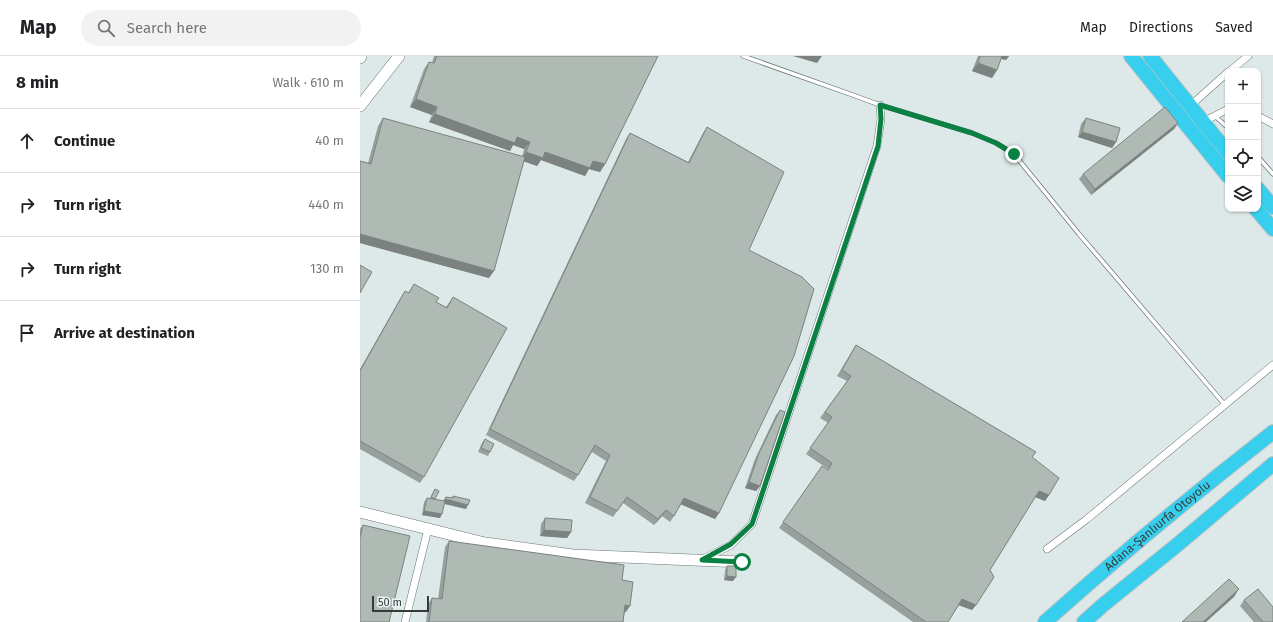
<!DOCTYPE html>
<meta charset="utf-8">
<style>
:root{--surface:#fff;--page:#f2f2f2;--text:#202124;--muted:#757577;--line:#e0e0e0}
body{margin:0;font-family:"Fira Sans",sans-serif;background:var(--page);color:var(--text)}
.controls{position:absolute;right:12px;top:12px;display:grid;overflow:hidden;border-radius:8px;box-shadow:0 1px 3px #0004}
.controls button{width:36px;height:36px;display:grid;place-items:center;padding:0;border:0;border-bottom:1px solid var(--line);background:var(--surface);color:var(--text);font:20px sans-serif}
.scale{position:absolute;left:12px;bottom:10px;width:57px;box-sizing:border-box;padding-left:4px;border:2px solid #363b3a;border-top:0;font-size:11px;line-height:14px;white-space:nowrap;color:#363b3a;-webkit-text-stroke:3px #eaf6f5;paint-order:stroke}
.stop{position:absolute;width:12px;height:12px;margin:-9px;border:3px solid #0b8043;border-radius:50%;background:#fff}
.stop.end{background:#0b8043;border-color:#fff;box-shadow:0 1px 4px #0008}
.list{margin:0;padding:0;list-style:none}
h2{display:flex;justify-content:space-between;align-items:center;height:52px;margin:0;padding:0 16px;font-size:17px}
h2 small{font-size:13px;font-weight:400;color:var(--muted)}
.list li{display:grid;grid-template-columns:26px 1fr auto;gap:12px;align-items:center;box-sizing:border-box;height:64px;padding:0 16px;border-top:1px solid var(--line)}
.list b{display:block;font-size:15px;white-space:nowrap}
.list em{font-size:13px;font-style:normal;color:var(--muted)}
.icon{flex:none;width:22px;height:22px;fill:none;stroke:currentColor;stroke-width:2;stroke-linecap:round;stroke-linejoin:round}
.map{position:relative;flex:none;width:913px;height:566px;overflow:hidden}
header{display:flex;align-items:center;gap:24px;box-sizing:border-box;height:56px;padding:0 20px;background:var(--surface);border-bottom:1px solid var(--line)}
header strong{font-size:19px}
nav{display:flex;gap:22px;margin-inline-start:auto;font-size:14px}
.search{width:280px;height:36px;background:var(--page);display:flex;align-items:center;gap:10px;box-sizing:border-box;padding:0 14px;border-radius:22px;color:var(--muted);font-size:15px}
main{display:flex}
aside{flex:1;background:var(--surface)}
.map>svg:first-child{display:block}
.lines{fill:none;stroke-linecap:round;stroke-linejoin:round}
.lane-casing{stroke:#6c7776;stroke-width:5}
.street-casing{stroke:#6c7776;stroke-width:8}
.secondary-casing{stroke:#6c7776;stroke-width:12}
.highway-casing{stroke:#c3c4c4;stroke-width:16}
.lane{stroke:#fff;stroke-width:3.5}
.street{stroke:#fff;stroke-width:7}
.secondary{stroke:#fff;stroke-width:11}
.highway{stroke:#38cfee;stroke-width:14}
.wall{fill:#97a09c}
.shaded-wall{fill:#7b827f}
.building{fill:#b0bab5;stroke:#7b827f}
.route{stroke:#0b8043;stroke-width:5}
.labels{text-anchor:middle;stroke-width:3;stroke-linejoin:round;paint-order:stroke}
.street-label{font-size:12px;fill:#363b3a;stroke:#eaf6f5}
</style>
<header>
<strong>Map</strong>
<div class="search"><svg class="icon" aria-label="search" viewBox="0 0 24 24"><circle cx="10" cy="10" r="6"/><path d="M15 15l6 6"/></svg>Search here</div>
<nav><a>Map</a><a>Directions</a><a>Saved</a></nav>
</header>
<main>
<aside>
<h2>8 min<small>Walk · 610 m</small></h2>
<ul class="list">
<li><svg class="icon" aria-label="ahead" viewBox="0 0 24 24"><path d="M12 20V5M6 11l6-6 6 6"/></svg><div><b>Continue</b></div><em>40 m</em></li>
<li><svg class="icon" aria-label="right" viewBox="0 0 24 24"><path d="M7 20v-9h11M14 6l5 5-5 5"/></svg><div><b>Turn right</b></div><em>440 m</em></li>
<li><svg class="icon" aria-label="right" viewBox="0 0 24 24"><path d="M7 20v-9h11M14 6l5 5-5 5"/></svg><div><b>Turn right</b></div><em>130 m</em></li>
<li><svg class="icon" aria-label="arrive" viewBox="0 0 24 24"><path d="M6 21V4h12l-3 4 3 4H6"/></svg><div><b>Arrive at destination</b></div></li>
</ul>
</aside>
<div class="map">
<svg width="913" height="566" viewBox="0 0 913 566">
<rect width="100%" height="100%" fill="#dde9e8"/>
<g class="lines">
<g class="lane-casing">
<g id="lane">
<path d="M383 0 490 38 520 49 612 77 636 87 654 98 719 178 865 349"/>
<path d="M855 60 868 72"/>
<path d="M898 101 913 118"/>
</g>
</g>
<g class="street-casing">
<g id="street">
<path d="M870 15 888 0"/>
<path d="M830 50 868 16"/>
<path d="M898 60 913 68"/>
<path d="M843 66 868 53"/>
<path d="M687 493 727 463 913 309"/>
<path d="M343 503 371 489 392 468 517 90 521 63 520 49"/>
<path d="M45 566 68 473"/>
</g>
</g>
<g class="secondary-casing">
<g id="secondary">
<path d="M0 2 1 0"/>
<path d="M0 50 39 0"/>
<path d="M0 456 125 487 213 499 382 506"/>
</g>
</g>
<g class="highway-casing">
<g id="highway">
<path d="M771 0 868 120"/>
<path d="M790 0 868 97"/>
<path d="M898 133 913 151"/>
<path d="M896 153 913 173"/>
<path id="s1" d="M685 566C759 500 835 437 913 376"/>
<path d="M724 566 743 549 817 489 913 408"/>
</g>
</g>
<use href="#lane" class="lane"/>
<use href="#street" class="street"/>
<use href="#secondary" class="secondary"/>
<use href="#highway" class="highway"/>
</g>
<g class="wall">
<path d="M74 0H298L245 108 240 116 229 113 225 120 181 104 177 110 164 105 129 222 0 187V105L8 107 18 70 23 62 162 101 164 93 153 89 150 95 69 66 72 59 50 51 64 13 69 6 72 7Z"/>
<path d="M618 0H649L646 4 641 3 637 14 632 22 612 15Z"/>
<path d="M726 62 756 86 752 92 718 81 721 68Z"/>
<path d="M818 67 814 73 731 139 719 123 723 118Z"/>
<path d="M347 71 389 194 359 457 355 463 321 448 314 460 310 466 302 460 294 469 263 447 253 461 225 447 246 405 232 396 218 419 214 425 126 379 266 83 270 77 328 106 343 77Z"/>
<path d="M54 228 76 246 86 251 93 241 64 421 60 427 0 393V313L41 241 45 235 48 237Z"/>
<path d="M496 289 676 396 672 401 689 439 685 445 675 441 630 514 616 549 612 554 599 549 588 566H553L419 472 462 410 468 414V413L446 398 468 367 460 362 487 325 477 320 492 295Z"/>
<path d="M420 354 400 430 396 435 385 432 395 403 416 359Z"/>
<path d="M125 383 130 396 128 400 118 396 122 387Z"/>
<path d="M75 433V443L83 445 86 441 92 442 93 440 106 453 84 448 80 462 62 459 64 446 67 442H70Z"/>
<path d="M185 462 211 476 207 482 180 480 181 468Z"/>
<path d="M3 469 0 566V473Z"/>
<path d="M89 485 262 524 266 556 265 555 263 566H66L68 548 72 542 78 543 85 491Z"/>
<path d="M367 510 373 525 364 524 365 514Z"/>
<path d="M884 544 913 566H894L880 550Z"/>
</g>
<g class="shaded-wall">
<path d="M433 0H462L457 7Z"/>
<path d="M641 0H649L646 4 639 2Z"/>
<path d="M618 7 637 14 632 22 612 15Z"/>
<path d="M56 43 77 51 72 59 50 51Z"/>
<path d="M75 58 157 81 170 86 164 93 153 89 150 95 69 66Z"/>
<path d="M818 67 814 73 731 139 735 133Z"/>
<path d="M722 76 756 86 752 92 718 81Z"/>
<path d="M166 96H185L233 105 245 108 240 116 229 113 225 120 181 104 177 110 160 104Z"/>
<path d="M0 178 134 215 129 222 0 187Z"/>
<path d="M389 426 400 430 396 435 385 432Z"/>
<path d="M679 435 689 439 685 445 675 441Z"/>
<path d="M324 442 359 457 355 463 320 448Z"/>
<path d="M85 443 108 449 106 453 82 447Z"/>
<path d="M306 454 302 460 294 469 298 463Z"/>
<path d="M64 455 82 458 80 462 62 459Z"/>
<path d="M184 474 211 476 207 482 180 480Z"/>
<path d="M367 520 376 521 373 525 364 524Z"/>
<path d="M879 533 874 541 846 566H843Z"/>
<path d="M602 543 616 549 612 554 598 549Z"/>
<path d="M265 549 270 550 266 556 261 555Z"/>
</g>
<g class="building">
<path d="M77 0H298L245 108 233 105 230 112 185 96 183 102 166 96 170 86 157 81 155 87 75 58 77 51 56 43 69 6 74 7Z"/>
<path d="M620 0H642L637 14 618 7Z"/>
<path d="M805 51 818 67 735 133 723 118Z"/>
<path d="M23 62 165 101 134 215 0 178V105L11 108Z"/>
<path d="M726 62 760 72 756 86 722 76Z"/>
<path d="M347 71 424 116 389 194 442 221 454 233 434 300 359 457 324 442 314 460 306 454 298 463 267 441 257 455 230 441 250 399 235 389 218 419 130 373 270 77 329 107Z"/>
<path d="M0 209 12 216 0 237Z"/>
<path d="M54 228 79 242 76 246 87 252 93 241 147 272 64 421 0 385V315L45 235 49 237Z"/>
<path d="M496 289 676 396 672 401 699 422 689 439 679 435 630 514 634 521 616 549 602 543 588 566H566L423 466 462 410 468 414 472 407 450 392 472 361 465 356 491 320 482 314Z"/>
<path d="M420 354 425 356 400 430 389 426 399 397Z"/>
<path d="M125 383 134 388 130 396 121 392Z"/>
<path d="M75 433 79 435 75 443 71 441Z"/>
<path d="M93 440 110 444 108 449 85 443 86 441 93 442Z"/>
<path d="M67 442 85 445 82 458 64 455Z"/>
<path d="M185 462 212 464 211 476 184 474Z"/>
<path d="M3 469 50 480 29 566H0V482Z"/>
<path d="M89 485 264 509 262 524 273 526 270 550 265 549 263 566H69L72 542 82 543Z"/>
<path d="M367 510H376V521L367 520Z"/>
<path d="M869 523 879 533 843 566H822Z"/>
<path d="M898 533 913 551V566H903L884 544Z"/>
</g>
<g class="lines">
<path class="route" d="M382 506 342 504 371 488 392 468 518 90 521 63 520 49 612 77 636 87 654 98"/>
</g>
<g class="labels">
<g class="street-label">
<text dy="4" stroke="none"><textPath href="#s1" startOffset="148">Adana-Şanlıurfa Otoyolu</textPath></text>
</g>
</g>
</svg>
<div class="controls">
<button>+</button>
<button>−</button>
<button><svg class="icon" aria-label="locate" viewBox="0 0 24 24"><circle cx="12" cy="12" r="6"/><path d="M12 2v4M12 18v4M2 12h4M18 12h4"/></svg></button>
<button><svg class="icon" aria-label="layers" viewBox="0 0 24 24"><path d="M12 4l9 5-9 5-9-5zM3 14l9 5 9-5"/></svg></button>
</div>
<div class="scale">50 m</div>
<div class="stop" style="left:382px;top:506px"></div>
<div class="stop end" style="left:654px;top:98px"></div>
</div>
</main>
